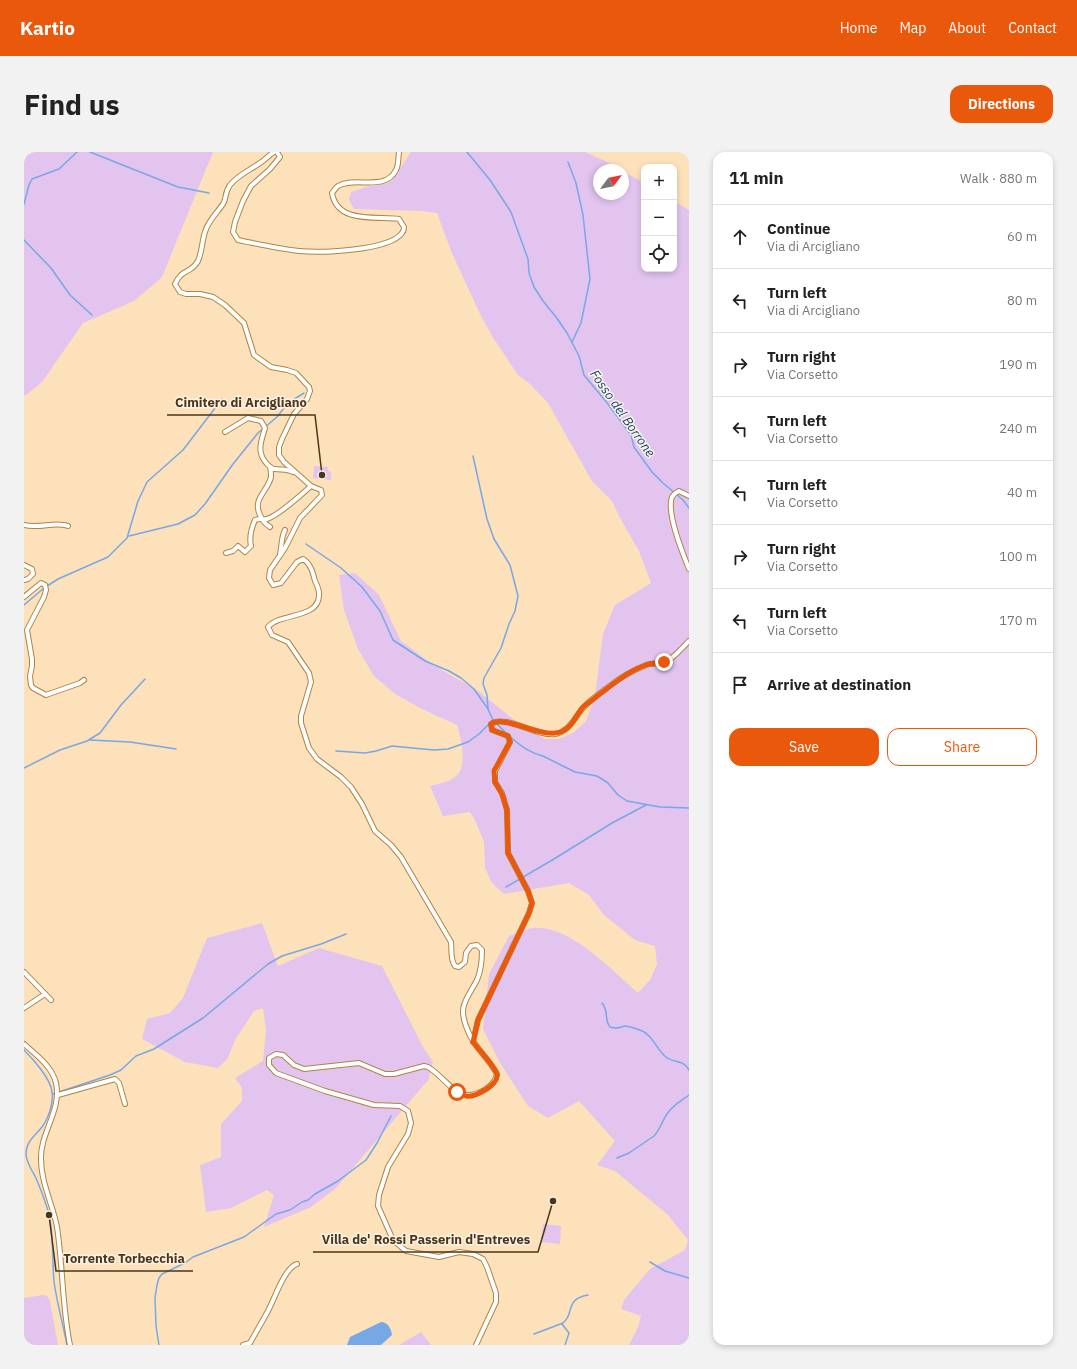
<!DOCTYPE html>
<meta charset="utf-8">
<style>
:root{--surface:#fff;--page:#f2f2f2;--text:#222;--muted:#767676;--line:#e0e0e0;--accent:#ea580c}
body{margin:0;font-family:"IBM Plex Sans",sans-serif;background:var(--page);color:var(--text)}
.controls{position:absolute;right:12px;top:12px;display:grid;overflow:hidden;border-radius:8px;box-shadow:0 2px 6px #0003}
.controls button{width:36px;height:36px;display:grid;place-items:center;padding:0;border:0;border-bottom:1px solid var(--line);background:var(--surface);color:var(--text);font:20px sans-serif}
.compass{position:absolute;left:569px;top:12px;width:36px;height:36px;border-radius:50%;background:var(--surface);box-shadow:0 2px 6px #0003;rotate:58deg}
.stop{position:absolute;width:12px;height:12px;margin:-9px;border:3px solid #ea580c;border-radius:50%;background:#fff}
.stop.end{background:#ea580c;border-color:#fff;box-shadow:0 1px 4px #0008}
.list{margin:0;padding:0;list-style:none}
h2{display:flex;justify-content:space-between;align-items:center;height:52px;margin:0;padding:0 16px;font-size:17px}
h2 small{font-size:13px;font-weight:400;color:var(--muted)}
.list li{display:grid;grid-template-columns:26px 1fr auto;gap:12px;align-items:center;box-sizing:border-box;height:64px;padding:0 16px;border-top:1px solid var(--line)}
.list b{display:block;font-size:15px;white-space:nowrap}
.list p{margin:0;font-size:13px;white-space:nowrap;color:var(--muted)}
.list em{font-size:13px;font-style:normal;color:var(--muted)}
.actions{display:flex;gap:8px;padding:12px 16px}
.actions a{flex:1;padding:9px 0;border:1px solid var(--accent);border-radius:12px;text-align:center;font-size:14px;color:var(--accent)}
.actions .main{background:var(--accent);color:#fff}
.icon{flex:none;width:22px;height:22px;fill:none;stroke:currentColor;stroke-width:2;stroke-linecap:round;stroke-linejoin:round}
.map{position:relative;flex:none;width:665px;height:1193px;overflow:hidden;border-radius:12px}
header{display:flex;align-items:center;gap:24px;box-sizing:border-box;height:56px;padding:0 20px;background:var(--accent);color:#fff}
header strong{font-size:19px}
nav{display:flex;gap:22px;margin-inline-start:auto;font-size:14px}
.intro{display:flex;align-items:center;justify-content:space-between;box-sizing:border-box;height:96px;padding:0 24px}
h1{margin:0;font-size:28px}
.button{padding:10px 18px;border-radius:12px;background:var(--accent);color:#fff;font-size:14px;font-weight:700}
main{display:flex;gap:24px;padding:0 24px}
aside{flex:1;background:var(--surface);border-radius:12px;box-shadow:0 2px 6px #0003}
.map>svg:first-child{display:block}
.green{fill:#e2c4ef}
.water{fill:#78a7e6}
.lines{fill:none;stroke-linecap:round;stroke-linejoin:round}
.stream{stroke:#78a7e6;stroke-width:1.5}
.minor-casing{stroke:#af8443;stroke-width:6}
.minor{stroke:#fff;stroke-width:4}
.route{stroke:#ea580c;stroke-width:5}
.labels{text-anchor:middle;stroke-width:3;stroke-linejoin:round;paint-order:stroke}
.water-label{font-size:13px;font-style:italic;fill:#0d3d75;stroke:#fbf2e5}
.leader{fill:none;stroke:#49361b;stroke-width:1.5}
.callout-dot{fill:#49361b;stroke:#fbf2e5;stroke-width:1.5}
.callout-label{font-size:13px;text-anchor:middle;font-weight:bold;fill:#49361b;stroke:#fbf2e5;stroke-width:3;stroke-linejoin:round;paint-order:stroke}
</style>
<header>
<strong>Kartio</strong>
<nav><a>Home</a><a>Map</a><a>About</a><a>Contact</a></nav>
</header>
<div class="intro"><h1>Find us</h1><a class="button">Directions</a></div>
<main>
<div class="map">
<svg width="665" height="1193" viewBox="0 0 665 1193">
<rect width="100%" height="100%" fill="#fde1bb"/>
<g class="green">
<path d="M0 0H189L138 125 110 149 59 171 18 230 2 243H0Z"/>
<path d="M387 0H561L581 9 597 18H575V42H599V19L620 31V117H650V49L665 58V1193H605L614 1175 617 1164 597 1157 600 1148 626 1117 661 1098 664 1088 644 1063 591 1019 573 1013 591 989 555 949 524 966 504 954 476 911 459 877 465 822 485 784C492 782 501 777 509 776 545 772 589 819 614 841L626 828 633 812 631 794 611 788 580 763 565 743 545 731 480 742 468 731 461 716 460 690 451 668 446 660 419 664 406 634C413 632 424 630 430 626 445 616 437 586 433 573L398 557 371 542 350 524 334 497 320 458 315 423 331 421 355 443 377 489 411 514 454 539 499 575 521 587H534L549 581 562 569 571 544 579 482 591 453 627 431 615 399 596 366 588 349 568 329 524 251 506 232 494 223 468 184 456 162 427 99 413 61 398 59 330 57 325 48 327 40 342 35 364 31 370 26Z"/>
<path d="M290 314 304 315V319L307 320V328L289 326Z"/>
<path d="M238 771 254 814 295 796 358 814 399 895 409 910 405 927 311 1037 287 1055 240 1075 250 1043 243 1038 207 1056 182 1060 176 1013 197 1005V972L218 949V936L211 926 239 909 242 878 239 856 230 859 211 888 204 906 194 916 161 910 118 887 123 867 146 861 159 846 183 786Z"/>
<path d="M519 1072 537 1074 536 1092 517 1090Z"/>
<path d="M19 1143 23 1144 26 1149 34 1193H0V1146Z"/>
<path d="M397 1180 407 1193H375Z"/>
</g>
<path class="water" d="M357 1170C364 1170 367 1177 368 1183L357 1193H323L326 1185Z"/>
<g class="lines">
<g class="stream">
<path d="M66 0 154 35 185 41"/>
<path d="M443 0 466 28 487 60 504 107 505 121 510 135 519 149 532 165 543 181 555 204 560 223 584 252 607 283 610 295 628 320 639 331 659 348 665 356"/>
<path d="M544 10 552 31 559 63 566 127 557 171 548 190"/>
<path d="M0 52 5 33 8 27 35 17 53 0"/>
<path d="M0 88 27 116 46 143 68 163"/>
<path d="M449 304 463 367 470 387 486 413 494 444 491 459 485 472 477 496 460 526 459 532 463 543 464 557"/>
<path d="M105 384 154 372 171 363 181 352 209 312 234 281 253 265 264 251 280 241"/>
<path d="M282 392 317 416 338 435 356 459 369 488 401 509 425 519 437 526 450 537 464 557 469 568 482 581"/>
<path d="M0 453 20 436 34 427 84 405 103 386 114 349 123 330 159 298 198 247"/>
<path d="M485 584C496 593 505 601 519 604L551 620 573 624 584 631 594 643 603 649 636 655 665 656"/>
<path d="M66 588 106 590 152 597"/>
<path d="M312 599 341 601 352 599 368 594 410 598 424 597 444 590 455 582 469 568"/>
<path d="M0 616 36 598 63 589 76 581 97 553 121 527"/>
<path d="M482 735 530 707 588 671 622 653"/>
<path d="M578 851C585 859 580 868 586 875 594 878 595 875 601 874 606 874 612 877 616 878 628 882 633 898 642 905 650 912 658 906 665 918"/>
<path d="M0 898C9 907 27 927 28 940 30 951 24 967 18 975 10 985 2 989 2 1003 3 1011 8 1019 12 1026 17 1038 22 1050 25 1063 30 1085 28 1108 30 1130 33 1151 39 1172 43 1193"/>
<path d="M29 942 86 923 97 918 112 904 130 897 179 866 244 812 258 804 297 792 322 782"/>
<path d="M593 1006 605 1001 630 984C636 978 638 969 643 962 648 954 657 949 665 943"/>
<path d="M626 1110 641 1119 665 1126"/>
<path d="M538 1172 545 1181 541 1193"/>
<path d="M510 1182 539 1171C551 1162 540 1147 564 1143"/>
<path d="M135 1193 132 1174 131 1146 133 1133 135 1126 138 1122 161 1111 169 1105 220 1085 252 1062 266 1058 278 1050 284 1048 291 1042 314 1029 342 1008 353 991 367 964"/>
</g>
<g class="minor-casing">
<g id="minor">
<path d="M250 0C245 3 241 8 236 11 226 18 214 23 206 33 200 41 203 46 199 52 193 61 184 69 181 80 178 89 178 100 174 109 167 122 158 116 151 132L156 140 162 142H176L189 145 201 153 220 171 230 203 247 215 263 218 272 221 285 235 286 239 283 247 270 262 258 287 255 295V303L260 310 287 334 297 338 298 343 276 366 261 396 246 418 245 426 249 433 257 431 273 410 279 407C287 412 289 421 291 429 293 433 296 439 295 444 294 467 255 461 244 475L248 483 264 490 285 521 287 530 277 564V571L285 596 293 607 317 625 327 635 338 652 351 679 367 693 377 705 427 790C428 798 426 808 431 814L435 815 441 810 442 801 447 794 453 793 458 798C458 808 457 819 453 828 442 849 433 854 444 879 450 896 465 906 473 922 472 929 468 933 462 937 432 955 427 929 404 915L400 914 370 922H361L335 911 280 917 270 913 259 903 252 902 245 906V913L252 921 301 939 350 953 376 954 384 959 387 971 384 982 364 1015 355 1043 354 1054 369 1088 382 1099 415 1105 435 1100 449 1102 459 1107 463 1115 472 1141V1150L452 1193"/>
<path d="M253 0 256 5 246 17 227 34 219 49 211 70 209 80 214 88C234 92 255 97 275 99 296 101 365 99 378 81 380 79 380 77 380 75L375 67C352 64 313 72 308 41 310 39 312 35 314 34 332 24 361 40 372 18 375 13 374 6 375 0"/>
<path d="M201 280 224 266 237 269 241 276C237 290 232 300 243 312 245 314 248 317 251 317 258 318 263 317 269 320"/>
<path d="M665 344 655 339C653 340 649 343 648 345 642 361 659 402 665 417"/>
<path d="M0 373C16 377 31 369 44 374"/>
<path d="M246 375C240 371 239 369 236 363 228 347 244 339 247 325 247 322 247 318 246 315"/>
<path d="M202 401 209 399 214 394 221 400 227 394C225 385 227 377 231 368 237 366 239 368 243 367 254 364 278 342 287 334"/>
<path d="M256 402C258 394 257 385 261 378"/>
<path d="M0 413 8 417 9 422 4 427 0 428"/>
<path d="M0 445 17 431 21 433 22 438 20 445 3 478 8 507V514L6 524 7 533 9 536 22 543 56 531 60 528"/>
<path d="M0 820 27 848"/>
<path d="M0 856 21 842"/>
<path d="M449 890 454 868 505 761 508 751 504 739 484 701 483 658 478 641 471 630V619L486 590 484 584 468 578 467 572C482 562 513 585 531 582 546 579 550 566 559 556 567 547 578 540 587 533 597 525 610 518 622 513 627 511 634 512 640 511 649 507 658 496 665 489"/>
<path d="M0 892C12 903 28 914 32 931 38 958 16 981 17 1007 17 1031 29 1053 33 1075 39 1114 38 1154 46 1193"/>
<path d="M34 943 91 927 95 931 101 952"/>
<path d="M219 1193 226 1191C232 1180 238 1170 244 1159 250 1148 261 1115 273 1112"/>
</g>
</g>
<use href="#minor" class="minor"/>
</g>
<g class="lines">
<path class="route" d="M433 940C436 941 439 943 442 944 450 946 474 933 473 923 471 914 454 897 449 890L454 868 505 761 508 751 504 739 484 701 483 658 478 642 471 630 470 619 486 590 484 584 468 578 467 572C481 562 516 587 537 580 548 576 552 563 559 555 563 551 569 548 573 544 588 533 604 519 622 513 628 511 634 511 640 510"/>
</g>
<g class="labels">
<g class="water-label">
<text transform="translate(599 261) rotate(55)" y="5">Fosso del Borrone</text>
</g>
</g>
<path class="leader" d="M298 323L291 263H143M529 1049L514 1100H289M25 1063L32 1119H169"/>
<g class="callout-dot">
<circle cx="298" cy="323" r="4"/>
<circle cx="529" cy="1049" r="4"/>
<circle cx="25" cy="1063" r="4"/>
</g>
<g class="callout-label">
<text x="217" y="255">Cimitero di Arcigliano</text>
<text x="402" y="1092">Villa de' Rossi Passerin d'Entreves</text>
<text x="100" y="1111">Torrente Torbecchia</text>
</g>
</svg>
<div class="controls">
<button>+</button>
<button>−</button>
<button><svg class="icon" aria-label="locate" viewBox="0 0 24 24"><circle cx="12" cy="12" r="6"/><path d="M12 2v4M12 18v4M2 12h4M18 12h4"/></svg></button>
</div>
<svg class="compass" viewBox="-18 -18 36 36"><path d="M0-13l5 13h-10z" fill="#e53935"/><path d="M0 13l5-13h-10z" fill="#767676"/></svg>
<div class="stop" style="left:433px;top:940px"></div>
<div class="stop end" style="left:640px;top:510px"></div>
</div>
<aside>
<h2>11 min<small>Walk · 880 m</small></h2>
<ul class="list">
<li><svg class="icon" aria-label="ahead" viewBox="0 0 24 24"><path d="M12 20V5M6 11l6-6 6 6"/></svg><div><b>Continue</b><p>Via di Arcigliano</p></div><em>60 m</em></li>
<li><svg class="icon" aria-label="left" viewBox="0 0 24 24"><path d="M17 20v-9H6M10 6l-5 5 5 5"/></svg><div><b>Turn left</b><p>Via di Arcigliano</p></div><em>80 m</em></li>
<li><svg class="icon" aria-label="right" viewBox="0 0 24 24"><path d="M7 20v-9h11M14 6l5 5-5 5"/></svg><div><b>Turn right</b><p>Via Corsetto</p></div><em>190 m</em></li>
<li><svg class="icon" aria-label="left" viewBox="0 0 24 24"><path d="M17 20v-9H6M10 6l-5 5 5 5"/></svg><div><b>Turn left</b><p>Via Corsetto</p></div><em>240 m</em></li>
<li><svg class="icon" aria-label="left" viewBox="0 0 24 24"><path d="M17 20v-9H6M10 6l-5 5 5 5"/></svg><div><b>Turn left</b><p>Via Corsetto</p></div><em>40 m</em></li>
<li><svg class="icon" aria-label="right" viewBox="0 0 24 24"><path d="M7 20v-9h11M14 6l5 5-5 5"/></svg><div><b>Turn right</b><p>Via Corsetto</p></div><em>100 m</em></li>
<li><svg class="icon" aria-label="left" viewBox="0 0 24 24"><path d="M17 20v-9H6M10 6l-5 5 5 5"/></svg><div><b>Turn left</b><p>Via Corsetto</p></div><em>170 m</em></li>
<li><svg class="icon" aria-label="arrive" viewBox="0 0 24 24"><path d="M6 21V4h12l-3 4 3 4H6"/></svg><div><b>Arrive at destination</b></div></li>
</ul>
<div class="actions"><a class="main">Save</a><a>Share</a></div>
</aside>
</main>
